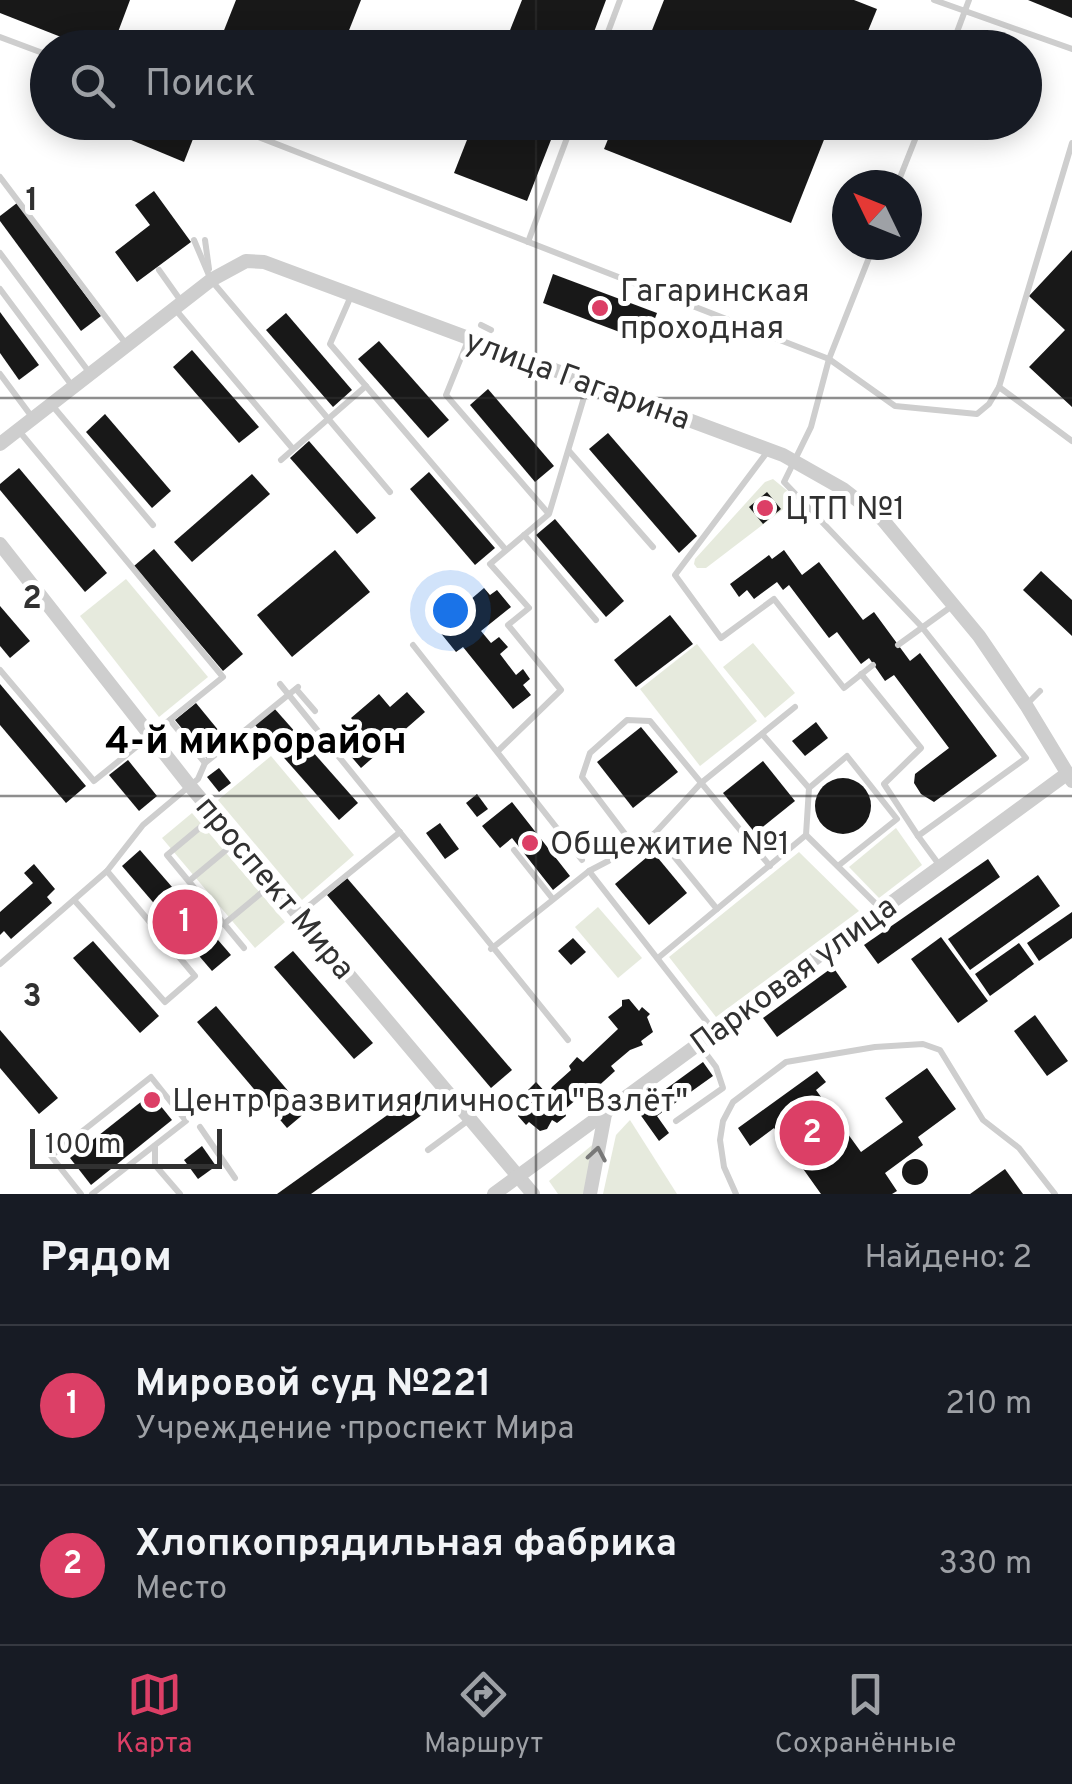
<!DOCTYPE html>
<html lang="ru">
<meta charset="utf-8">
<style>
:root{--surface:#171b24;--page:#20242c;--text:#f1f3f6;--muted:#9ea1a6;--line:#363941;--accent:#dc3f66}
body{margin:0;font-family:Overpass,sans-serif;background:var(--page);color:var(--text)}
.compass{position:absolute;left:832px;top:170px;width:90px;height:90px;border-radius:50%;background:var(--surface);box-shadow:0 5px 25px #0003;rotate:313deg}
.scale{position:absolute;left:30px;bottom:25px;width:192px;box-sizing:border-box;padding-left:10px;border:5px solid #313131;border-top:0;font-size:28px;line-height:35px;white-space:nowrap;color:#313131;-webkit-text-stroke:8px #fff;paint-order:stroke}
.you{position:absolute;left:450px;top:610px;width:35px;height:35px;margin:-25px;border:8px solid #fff;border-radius:50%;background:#1a73e8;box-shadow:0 0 0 15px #1a73e833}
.badge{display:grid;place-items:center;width:65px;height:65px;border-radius:50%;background:var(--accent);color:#fff;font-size:32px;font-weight:700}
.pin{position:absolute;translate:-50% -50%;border:5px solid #fff;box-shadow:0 2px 10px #0006}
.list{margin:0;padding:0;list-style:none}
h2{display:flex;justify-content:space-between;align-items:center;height:130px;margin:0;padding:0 40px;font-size:42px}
h2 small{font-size:32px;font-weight:400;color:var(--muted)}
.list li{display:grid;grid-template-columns:65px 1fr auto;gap:30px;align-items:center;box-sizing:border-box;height:160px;padding:0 40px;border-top:2px solid var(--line)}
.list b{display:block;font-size:38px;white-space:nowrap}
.list p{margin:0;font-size:32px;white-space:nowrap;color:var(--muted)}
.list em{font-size:32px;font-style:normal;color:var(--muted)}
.icon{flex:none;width:55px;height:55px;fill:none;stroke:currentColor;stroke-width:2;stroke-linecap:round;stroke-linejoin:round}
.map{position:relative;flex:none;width:1072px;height:1194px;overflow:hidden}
.search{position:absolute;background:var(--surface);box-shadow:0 5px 25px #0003;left:30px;right:30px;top:30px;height:110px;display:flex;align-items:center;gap:25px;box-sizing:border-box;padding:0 35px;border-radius:55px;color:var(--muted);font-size:38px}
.sheet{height:450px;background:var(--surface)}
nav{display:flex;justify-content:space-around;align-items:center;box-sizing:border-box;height:140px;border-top:2px solid var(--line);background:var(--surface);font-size:28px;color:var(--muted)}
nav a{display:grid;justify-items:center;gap:5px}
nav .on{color:var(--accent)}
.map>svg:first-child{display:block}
.green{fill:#e6eadd}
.building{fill:#181818}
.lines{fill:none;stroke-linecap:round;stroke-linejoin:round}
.service{stroke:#cecece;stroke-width:6}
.minor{stroke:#cecece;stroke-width:14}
.oneway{stroke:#787878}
.grid{fill:none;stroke:#313131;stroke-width:2.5;stroke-opacity:0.55}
.poi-dot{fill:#dc3f66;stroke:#fff;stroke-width:4}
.labels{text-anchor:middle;stroke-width:10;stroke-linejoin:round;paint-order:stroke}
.poi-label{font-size:32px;fill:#313131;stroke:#fff;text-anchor:start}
.street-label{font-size:32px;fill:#313131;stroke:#fff}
.quarter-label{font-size:38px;font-weight:bold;fill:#000;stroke:#fff}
.grid-label{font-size:32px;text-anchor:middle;font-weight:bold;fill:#313131;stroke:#fff;stroke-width:10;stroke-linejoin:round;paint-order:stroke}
</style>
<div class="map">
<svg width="1072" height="1194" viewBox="0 0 1072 1194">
<rect width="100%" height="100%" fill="#fff"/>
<g class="green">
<path d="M773 479 790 493V504L706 568H697L694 564 695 559 765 482Z"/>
<path d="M126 579 208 677 159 717 80 616Z"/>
<path d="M753 643 795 693 765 718 723 667Z"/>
<path d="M697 644 757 721 700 766 640 689Z"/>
<path d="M271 756 354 855 302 900 218 800Z"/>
<path d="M192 813 285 922 255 948 162 838Z"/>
<path d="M896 828 922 865 879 898 849 867Z"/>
<path d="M799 852 859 911 716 1017 669 957Z"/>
<path d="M598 907 642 958 618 978 575 927Z"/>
<path d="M630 1120 677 1194H603L616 1135Z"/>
<path d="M597 1141 587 1194H558L549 1181Z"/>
</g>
<g class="building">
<path d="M0 0H130L112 48H89L0 13Z"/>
<path d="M236 0H361L342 48H217Z"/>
<path d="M522 0H606L588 48H503Z"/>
<path d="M664 0H854L877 9 861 48H645Z"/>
<path d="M1028 0H1072V18Z"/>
<path d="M88 122H153L193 139 184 162Z"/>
<path d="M474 122H558L527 201 454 173Z"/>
<path d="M615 122H831L791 223 604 149Z"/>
<path d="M154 191 191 242 137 282 115 252 150 225 135 205Z"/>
<path d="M17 203 101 316 81 331 0 221V216Z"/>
<path d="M1072 250V407L1029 367 1065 330 1029 296Z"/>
<path d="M553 274 657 313 646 342 543 303Z"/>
<path d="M0 312 39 365 19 380 0 353Z"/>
<path d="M286 313 352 390 333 407 266 330Z"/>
<path d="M379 341 449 420 428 438 358 359Z"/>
<path d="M192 350 259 427 239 443 173 367Z"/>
<path d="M488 389 554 466 535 482 470 405Z"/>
<path d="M105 414 171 491 152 508 86 432Z"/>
<path d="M608 433 697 536 679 553 589 449Z"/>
<path d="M309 441 376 518 357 534 290 458Z"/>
<path d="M19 468 107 573 85 592 0 490V484Z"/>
<path d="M429 472 495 548 475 565 410 489Z"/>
<path d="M252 474 270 494 192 562 174 542Z"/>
<path d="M767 492 781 509 763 524 749 507Z"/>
<path d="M555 519 624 601 606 617 536 535Z"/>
<path d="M154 549 243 654 223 671 134 566Z"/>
<path d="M335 550 370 592 292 657 257 615Z"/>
<path d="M784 550 802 575 819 562 863 620 874 612 910 661 920 653 997 756 934 802 921 794 914 783 915 774 949 748 894 675 885 681 869 658 861 664 837 632 829 638 789 585 783 590 777 582 754 599 747 590 739 597 730 584 769 555 772 559Z"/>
<path d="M1041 571 1072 600V636L1023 590Z"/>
<path d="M484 588 490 595 497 590 511 607 481 631 491 643 499 637 508 647 500 654 516 675 523 669 530 679 523 685 531 695 513 709 463 647 456 652 435 626 459 605 466 613 475 606 470 600Z"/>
<path d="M0 606 30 641 10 658 0 646Z"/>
<path d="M670 615 693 644 636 687 614 660Z"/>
<path d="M0 684 86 786 66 803 0 725Z"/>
<path d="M407 692 425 712 361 768 343 747 362 731 351 718 379 694 390 707Z"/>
<path d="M196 703 228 742 207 759 175 720Z"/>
<path d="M274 708 358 803 339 820 255 725Z"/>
<path d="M816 722 828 738 805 756 792 741Z"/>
<path d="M641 727 678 772 633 808 597 762Z"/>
<path d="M128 760 157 796 139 811 109 775Z"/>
<path d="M763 761 795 801 755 833 723 793Z"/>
<path d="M219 768 231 783 219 792 207 777Z"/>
<circle cx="843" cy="806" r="28"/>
<path d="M477 794 488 809 477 817 466 803Z"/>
<path d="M512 802 570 876 553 890 512 838 500 848 482 826Z"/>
<path d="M440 823 459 849 445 859 426 833Z"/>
<path d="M140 850 231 955 212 971 122 866Z"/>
<path d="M653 852 687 893 649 925 615 884Z"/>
<path d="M988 859 1000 877 878 964 864 945Z"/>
<path d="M34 864 55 889 47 897 52 903 11 939 4 931 0 935V912L33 883 24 873Z"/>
<path d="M1038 875 1060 906 970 970 948 939Z"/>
<path d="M347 878 512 1070 491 1088 327 895Z"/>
<path d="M1072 912V938L1039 961 1027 943Z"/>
<path d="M941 937 988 1001 958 1023 911 959Z"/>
<path d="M573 938 586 952 571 965 558 951Z"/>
<path d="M93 941 159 1016 140 1033 73 958Z"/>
<path d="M1019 943 1034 964 990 996 975 974Z"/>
<path d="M293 951 373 1043 354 1059 274 967Z"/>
<path d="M833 967 847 987 777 1037 763 1018Z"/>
<path d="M629 999 639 1011 642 1007 650 1014 647 1017 653 1032 641 1041 643 1045 630 1050 611 1066 615 1071 582 1101 578 1098 564 1110 566 1116 557 1123 552 1120 547 1129 540 1131 529 1122 526 1125 518 1116 521 1111 515 1103 516 1094 522 1096 536 1082 548 1095 552 1087 571 1070 569 1066 577 1057 583 1062 618 1029 608 1017 622 1006V1000Z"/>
<path d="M216 1006 306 1112 287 1128 197 1022Z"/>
<path d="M1035 1015 1068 1061 1047 1076 1014 1031Z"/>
<path d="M0 1030 58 1098 39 1114 0 1068Z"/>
<path d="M703 1062 713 1076 657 1116 669 1133 659 1141 637 1110Z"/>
<path d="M927 1068 956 1109 918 1137 923 1145 885 1173 897 1191 892 1194H821L774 1128 750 1146 738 1128 817 1071 826 1082 816 1090 861 1152 903 1122 885 1098Z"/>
<path d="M421 1091 433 1107 311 1194H277Z"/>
<path d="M151 1094 172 1120 91 1185 70 1158Z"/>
<path d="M202 1146 216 1166 198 1179 184 1160Z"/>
<circle cx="915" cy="1172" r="13"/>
<path d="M1005 1169 1023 1194H970Z"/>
</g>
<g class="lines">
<g class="service">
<path d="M934 0 1072 49"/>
<path d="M0 37 48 55"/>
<path d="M602 48 620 0"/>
<path d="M951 48 969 0"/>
<path d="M220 122 829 359 895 406 977 414 989 404 999 387 1072 441"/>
<path d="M0 177 126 344"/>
<path d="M897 185 922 122"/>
<path d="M194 240 211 280 390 492"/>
<path d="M205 240 209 269"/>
<path d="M528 242 573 122"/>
<path d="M874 245 829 359 811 427 784 482 921 626 1026 758 918 836 940 866"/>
<path d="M0 253 89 372"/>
<path d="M159 270 181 301"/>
<path d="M0 289 73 387"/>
<path d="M351 296 330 344 506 550"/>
<path d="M175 309 293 449"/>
<path d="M481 325 491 330"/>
<path d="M469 338 446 395 548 513"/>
<path d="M0 374 32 417"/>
<path d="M999 387 1072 143"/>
<path d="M51 404 153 525"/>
<path d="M569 451 653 547"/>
<path d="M768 451 675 575 721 638 774 599 844 688 873 665"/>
<path d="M281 460 366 386"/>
<path d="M524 535 596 620"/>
<path d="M413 645 582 860"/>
<path d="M898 645 952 606"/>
<path d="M0 670 94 781 223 677 19 431"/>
<path d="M861 674 921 748 884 784 918 836"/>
<path d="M280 684 568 1040"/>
<path d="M296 689 315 711"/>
<path d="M1027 704 1040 691"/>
<path d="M170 720 205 763"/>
<path d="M498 751 561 690 508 625 529 608 490 564 549 514 588 384"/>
<path d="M809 788 847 756 897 819 838 866"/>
<path d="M215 815 167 855 244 948"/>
<path d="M655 833 717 909"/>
<path d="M806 835 880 908"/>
<path d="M635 847 582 777 590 753 627 720 650 721 770 866"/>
<path d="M514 850 552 898"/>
<path d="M589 871 714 1031"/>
<path d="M189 881 237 841"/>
<path d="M74 900 165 1002 195 976 107 871"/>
<path d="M300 913 400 832"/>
<path d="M224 924 272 884"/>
<path d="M491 949 589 871 635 847 655 833 701 783 795 707"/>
<path d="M658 958 806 835 809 788 762 734"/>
<path d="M0 964 107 871 143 825 198 779 205 763 298 687"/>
<path d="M676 1121 723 1088 716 1067 698 1043"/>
<path d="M200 1127 235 1178"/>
<path d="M155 1146V1165L180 1194"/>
<path d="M428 1150 470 1119"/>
<path d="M81 1194 51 1156 151 1077 186 1121 92 1194"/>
<path d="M736 1194 724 1167 720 1140 723 1121 733 1102 786 1062 875 1047 923 1044 940 1050 983 1120 1019 1148 1055 1194"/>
</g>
<g class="minor">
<path d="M0 444 211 280 246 261 264 262 783 455 843 489 883 520 979 636 1026 705 1072 781"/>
<path d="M0 544 190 786 533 1194"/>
<path d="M494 1194 1068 773"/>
<path d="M590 1194 605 1114"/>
</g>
</g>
<defs><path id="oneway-chevron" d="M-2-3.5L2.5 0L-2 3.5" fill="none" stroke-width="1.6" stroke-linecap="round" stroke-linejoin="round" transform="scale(2.5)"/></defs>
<use class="oneway" href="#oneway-chevron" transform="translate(597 1154) rotate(-80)"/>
<path class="grid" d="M536 0V48M536 122V1194M0 398H1072M0 796H1072"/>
<g class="poi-dot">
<circle cx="600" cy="308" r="10"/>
<circle cx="765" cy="508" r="10"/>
<circle cx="530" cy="843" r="10"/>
<circle cx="152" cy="1100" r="10"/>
</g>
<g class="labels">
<g class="poi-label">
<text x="620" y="301">Гагаринская<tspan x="620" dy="37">проходная</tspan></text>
<text x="785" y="519">ЦТП №1</text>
<text x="550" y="854">Общежитие №1</text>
<text x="172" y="1111">Центр развития личности "Взлёт"</text>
</g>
<g class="street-label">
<text transform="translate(578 379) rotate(20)" y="11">улица Гагарина</text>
<text transform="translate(276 887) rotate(50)" y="11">проспект Мира</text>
<text transform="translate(793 974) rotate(-36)" y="11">Парковая улица</text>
</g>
<g class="quarter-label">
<text x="256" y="753">4-й микрорайон</text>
</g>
</g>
<g class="grid-label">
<text x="32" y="210">1</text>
<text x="32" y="608">2</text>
<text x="32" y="1006">3</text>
</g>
</svg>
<svg class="compass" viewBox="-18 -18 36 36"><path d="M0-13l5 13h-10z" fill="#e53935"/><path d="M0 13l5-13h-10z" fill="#9ea1a6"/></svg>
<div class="scale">100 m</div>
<div class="you"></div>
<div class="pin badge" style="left:185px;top:922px">1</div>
<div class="pin badge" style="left:812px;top:1133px">2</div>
<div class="search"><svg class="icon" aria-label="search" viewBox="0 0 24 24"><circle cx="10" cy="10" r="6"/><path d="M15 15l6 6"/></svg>Поиск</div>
</div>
<section class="sheet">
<h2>Рядом<small>Найдено: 2</small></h2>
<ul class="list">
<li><span class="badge">1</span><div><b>Мировой суд №221</b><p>Учреждение · проспект Мира</p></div><em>210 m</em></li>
<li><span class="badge">2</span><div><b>Хлопкопрядильная фабрика</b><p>Место</p></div><em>330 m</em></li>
</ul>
</section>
<nav>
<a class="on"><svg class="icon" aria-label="map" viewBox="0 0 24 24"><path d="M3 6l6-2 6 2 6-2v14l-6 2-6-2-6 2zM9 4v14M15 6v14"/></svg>Карта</a>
<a><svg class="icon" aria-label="directions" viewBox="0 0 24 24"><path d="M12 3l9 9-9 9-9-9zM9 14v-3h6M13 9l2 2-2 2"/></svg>Маршрут</a>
<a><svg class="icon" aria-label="saved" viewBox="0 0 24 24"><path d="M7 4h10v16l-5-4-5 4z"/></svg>Сохранённые</a>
</nav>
